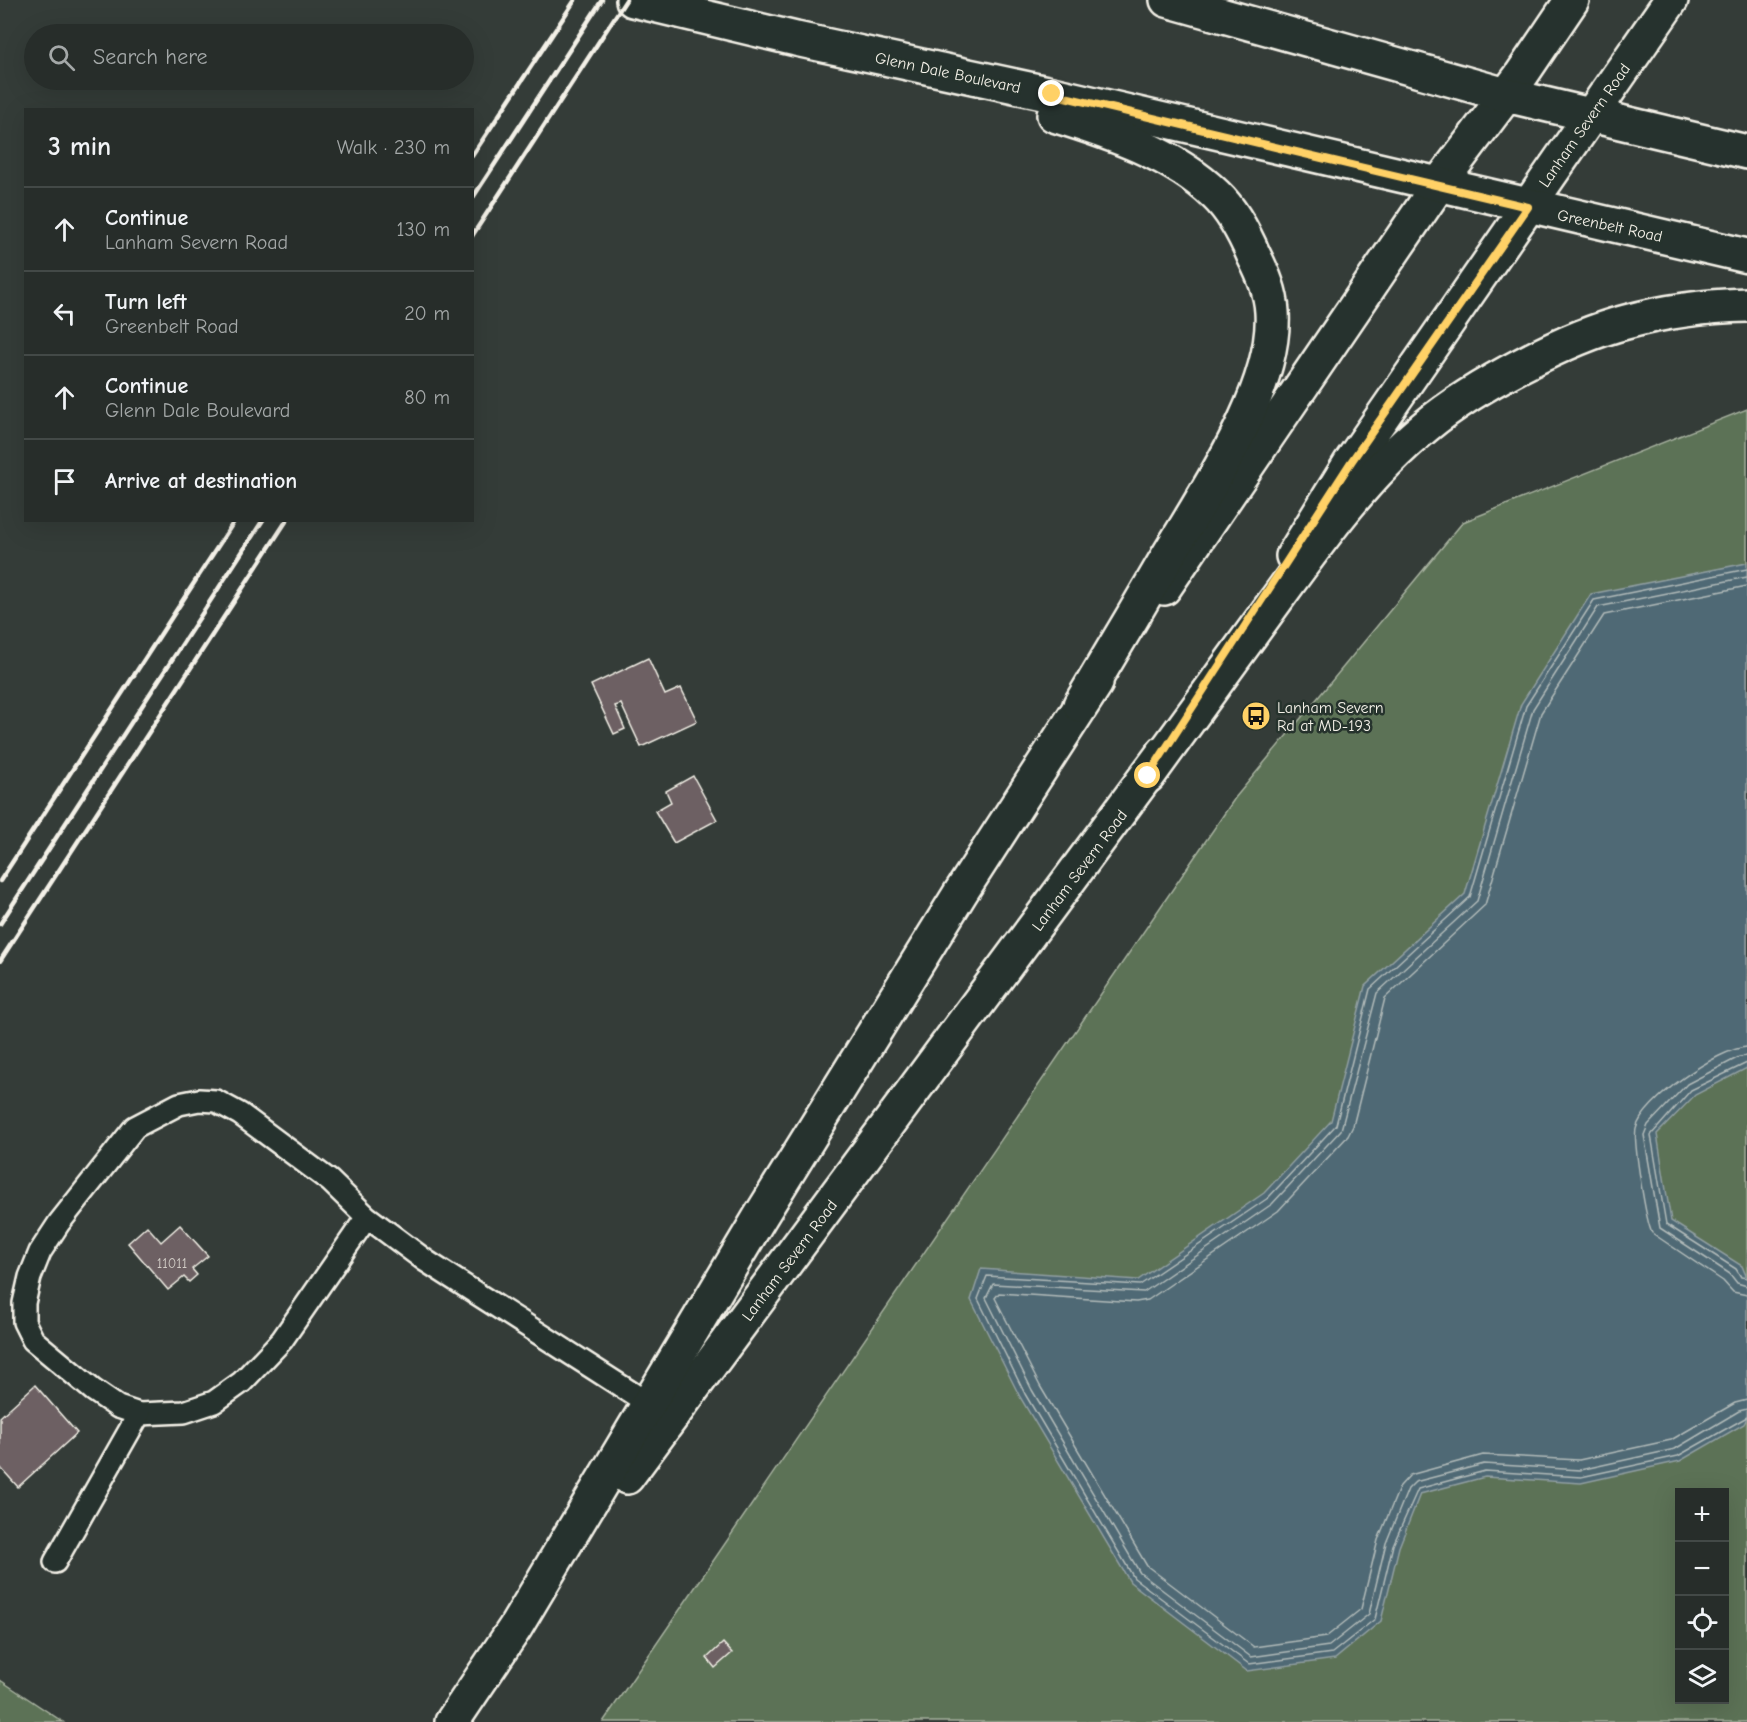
<!DOCTYPE html>
<meta charset="utf-8">
<style>
:root{--surface:#272d2a;--page:#333936;--text:#f1f3f6;--muted:#a4a8a8;--line:#434947}
body{margin:0;font-family:"Comic Neue",sans-serif;background:var(--page);color:var(--text)}
.controls{position:absolute;right:18px;bottom:18px;display:grid;overflow:hidden;border-radius:0px;box-shadow:0 6px 24px #0002}
.controls button{width:54px;height:54px;display:grid;place-items:center;padding:0;border:0;border-bottom:2px solid var(--line);background:var(--surface);color:var(--text);font:30px sans-serif}
.stop{position:absolute;width:18px;height:18px;margin:-14px;border:4px solid #ffd166;border-radius:50%;background:#fff}
.stop.end{background:#ffd166;border-color:#fff;box-shadow:0 2px 6px #0008}
.list{margin:0;padding:0;list-style:none}
h2{display:flex;justify-content:space-between;align-items:center;height:78px;margin:0;padding:0 24px;font-size:26px}
h2 small{font-size:20px;font-weight:400;color:var(--muted)}
.list li{display:grid;grid-template-columns:39px 1fr auto;gap:18px;align-items:center;box-sizing:border-box;height:84px;padding:0 24px;border-top:2px solid var(--line)}
.list b{display:block;font-size:22px;white-space:nowrap}
.list p{margin:0;font-size:20px;white-space:nowrap;color:var(--muted)}
.list em{font-size:20px;font-style:normal;color:var(--muted)}
.icon{flex:none;width:33px;height:33px;fill:none;stroke:currentColor;stroke-width:2;stroke-linecap:round;stroke-linejoin:round}
.map{position:relative;flex:none;width:1747px;height:1722px;overflow:hidden}
.search{position:absolute;background:var(--surface);box-shadow:0 6px 24px #0002;left:24px;top:24px;width:450px;height:66px;display:flex;align-items:center;gap:15px;box-sizing:border-box;padding:0 21px;border-radius:33px;color:var(--muted);font-size:22px}
.panel{position:absolute;background:var(--surface);box-shadow:0 6px 24px #0002;left:24px;top:108px;width:450px;height:414px;border-radius:0px}
.map>svg:first-child{display:block}
.green{fill:#5c7257;stroke:#a8b2a0;stroke-width:1.5;fill-rule:evenodd}
.water{fill:#4f6974;stroke:#919fa2;stroke-width:1.5}
.lines{fill:none;stroke-linecap:round;stroke-linejoin:round}
.shore{stroke:#b2bbba;stroke-width:1.5}
.building{fill:#6d6163;stroke:#f4f1e8;stroke-width:1.5}
.lane-casing{stroke:#f4f1e8;stroke-width:26}
.secondary-casing{stroke:#f4f1e8;stroke-width:38}
.primary-casing{stroke:#f4f1e8;stroke-width:38}
.lane{stroke:#26332d;stroke-width:21}
.secondary{stroke:#26332d;stroke-width:33}
.primary{stroke:#26332d;stroke-width:33}
.rail{stroke:#f4f1e8;stroke-width:4.5}
.route{stroke:#ffd166;stroke-width:8}
.labels{text-anchor:middle;stroke-width:5;stroke-linejoin:round;paint-order:stroke}
.number-label{font-size:14px;fill:#d2cdc7}
.street-label{font-size:16px;fill:#f4f1e8;stroke:#26332d}
.poi-label{font-size:16px;fill:#f4f1e8;stroke:#26332d;text-anchor:start}
</style>
<div class="map">
<svg width="1747" height="1722" viewBox="0 0 1747 1722">
<rect width="100%" height="100%" fill="#343c38"/>
<filter id="ink" filterUnits="userSpaceOnUse"><feTurbulence type="fractalNoise" baseFrequency=".0167" numOctaves="2"/><feDisplacementMap in="SourceGraphic" scale="12" xChannelSelector="R" yChannelSelector="G"/><feConvolveMatrix kernelMatrix="1 2 1 2 8 2 1 2 1" color-interpolation-filters="sRGB"/></filter>
<g filter="url(#ink)">
<g class="green">
<path d="M1747 409V1722H603L1235 798 1463 522ZM1680 1492H1724V1700H1680Z"/>
<path d="M0 1680 63 1722H0Z"/>
</g>
<path class="water" d="M1747 563V1068L1695 1095 1657 1134 1671 1221 1742 1266 1747 1278V1418L1744 1424 1680 1461 1581 1483 1485 1477 1420 1494 1399 1547 1381 1621 1335 1659 1247 1671 1130 1582 1020 1397 971 1300 981 1269 1138 1280 1264 1193 1331 1121 1365 986 1465 894 1521 704 1591 594Z"/>
<g class="lines">
<g class="shore">
<path d="M1747 569 1594 600 1526 706 1470 897 1370 989 1336 1125 1268 1198 1140 1285 987 1276 978 1299 1025 1394 1134 1578 1249 1664 1332 1653 1375 1619 1393 1545 1418 1489 1485 1471 1581 1477 1678 1456 1747 1417"/>
<path d="M1747 577 1598 607 1533 709 1477 901 1377 993 1341 1130 1272 1204 1144 1292 993 1284 986 1298 1032 1390 1140 1573 1251 1657 1329 1646 1369 1614 1386 1543 1408 1489 1415 1482 1484 1464 1580 1470 1675 1449 1739 1411 1747 1409"/>
<path d="M1747 586 1604 615 1541 713 1485 905 1385 998 1353 1126 1348 1136 1278 1211 1148 1300 1136 1302 999 1293 995 1298 1040 1386 1147 1566 1254 1647 1326 1637 1361 1609 1378 1540 1400 1486 1410 1475 1483 1455 1579 1460 1671 1440 1735 1403 1747 1400"/>
<path d="M1747 1047C1719 1048 1642 1101 1636 1129 1633 1141 1646 1222 1652 1233L1723 1281 1733 1292 1747 1295"/>
<path d="M1747 1056 1739 1057 1687 1084 1648 1125 1644 1135 1660 1228 1730 1274 1737 1283 1747 1286"/>
<path d="M1747 1063 1691 1090 1651 1135 1666 1224 1736 1269 1741 1277 1747 1278"/>
</g>
</g>
<g class="building">
<path d="M648 658 665 695 681 688 697 721 641 747 621 704 615 706 625 729 614 734 591 685Z"/>
<path d="M693 776 717 820 674 843 655 811 671 802 666 791Z"/>
<path d="M180 1225 208 1256 192 1269 197 1275 189 1282 184 1277 168 1290 128 1243 147 1226 161 1242Z"/>
<path d="M35 1385 77 1433 18 1487 0 1467V1417Z"/>
<path d="M723 1643 732 1653 715 1668 707 1658Z"/>
</g>
<g class="lines">
<g class="lane-casing">
<g id="lane">
<path d="M367 1217 282 1340 242 1382 214 1402 184 1412 139 1414 118 1407 93 1390 33 1340 24 1322V1303L30 1277 40 1252 59 1223 135 1127 179 1104 199 1100 216 1101 240 1114 330 1181 367 1217 426 1261 649 1404"/>
<path d="M55 1562 139 1414"/>
</g>
</g>
<g class="secondary-casing">
<g id="secondary">
<path d="M1293 556 1351 462 1671 0"/>
<path d="M1164 588 1439 184 1520 77 1572 0"/>
<path d="M627 1477 1164 752"/>
<path d="M452 1722 515 1628 760 1217 961 892 1096 683"/>
</g>
</g>
<g class="primary-casing">
<g id="primary">
<path d="M633 0 796 39 1052 94 1747 256"/>
<path d="M1167 0 1506 95 1747 152"/>
<path d="M1054 115C1109 132 1174 154 1216 195 1233 211 1245 235 1254 256 1263 274 1271 292 1272 312 1277 388 1206 492 1168 556 1139 606 1110 655 1080 705"/>
<path d="M1148 776C1191 717 1233 659 1276 600 1321 538 1366 475 1426 426 1473 387 1567 337 1626 322 1666 311 1706 306 1747 305"/>
</g>
</g>
<use href="#lane" class="lane"/>
<use href="#secondary" class="secondary"/>
<use href="#primary" class="primary"/>
<g class="rail">
<path d="M472 156 575 0"/>
<path d="M472 199 602 0"/>
<path d="M472 236 626 0"/>
<path d="M0 881 235 520"/>
<path d="M0 924 263 520"/>
<path d="M0 961 287 520"/>
</g>
</g>
</g>
<g class="lines" filter="url(#ink)">
<path class="route" d="M1052 94 1528 207 1351 462 1148 776"/>
</g>
<defs>
<g id="bus-disc" transform="scale(1.5)"><circle r="9.5" fill="#ffd166" stroke="#26332d"/><path d="M-5-6H5V4H4V6H2V4H-2V6H-4V4H-5ZM-3.5-4V0h7V-4ZM-3.5 1.2v1.5H-2V1.2ZM2 1.2v1.5H3.5V1.2Z" fill="#111"/></g>
</defs>
<g fill-rule="evenodd">
<use href="#bus-disc" x="1256" y="716"/>
</g>
<g class="labels">
<g class="number-label">
<text x="172" y="1268">11011</text>
</g>
<g class="street-label">
<text transform="translate(948 72) rotate(12)" y="6">Glenn Dale Boulevard</text>
<text transform="translate(1584 125) rotate(-55)" y="6">Lanham Severn Road</text>
<text transform="translate(1610 225) rotate(12)" y="6">Greenbelt Road</text>
<text transform="translate(1079 870) rotate(-53)" y="6">Lanham Severn Road</text>
<text transform="translate(789 1260) rotate(-53)" y="6">Lanham Severn Road</text>
</g>
<g class="poi-label">
<text x="1277" y="713">Lanham Severn<tspan x="1277" dy="18">Rd at MD-193</tspan></text>
</g>
</g>
</svg>
<div class="controls">
<button>+</button>
<button>−</button>
<button><svg class="icon" aria-label="locate" viewBox="0 0 24 24"><circle cx="12" cy="12" r="6"/><path d="M12 2v4M12 18v4M2 12h4M18 12h4"/></svg></button>
<button><svg class="icon" aria-label="layers" viewBox="0 0 24 24"><path d="M12 4l9 5-9 5-9-5zM3 14l9 5 9-5"/></svg></button>
</div>
<div class="stop" style="left:1148px;top:776px"></div>
<div class="stop end" style="left:1052px;top:94px"></div>
<div class="search"><svg class="icon" aria-label="search" viewBox="0 0 24 24"><circle cx="10" cy="10" r="6"/><path d="M15 15l6 6"/></svg>Search here</div>
<section class="panel">
<h2>3 min<small>Walk · 230 m</small></h2>
<ul class="list">
<li><svg class="icon" aria-label="ahead" viewBox="0 0 24 24"><path d="M12 20V5M6 11l6-6 6 6"/></svg><div><b>Continue</b><p>Lanham Severn Road</p></div><em>130 m</em></li>
<li><svg class="icon" aria-label="left" viewBox="0 0 24 24"><path d="M17 20v-9H6M10 6l-5 5 5 5"/></svg><div><b>Turn left</b><p>Greenbelt Road</p></div><em>20 m</em></li>
<li><svg class="icon" aria-label="ahead" viewBox="0 0 24 24"><path d="M12 20V5M6 11l6-6 6 6"/></svg><div><b>Continue</b><p>Glenn Dale Boulevard</p></div><em>80 m</em></li>
<li><svg class="icon" aria-label="arrive" viewBox="0 0 24 24"><path d="M6 21V4h12l-3 4 3 4H6"/></svg><div><b>Arrive at destination</b></div></li>
</ul>
</section>
</div>
